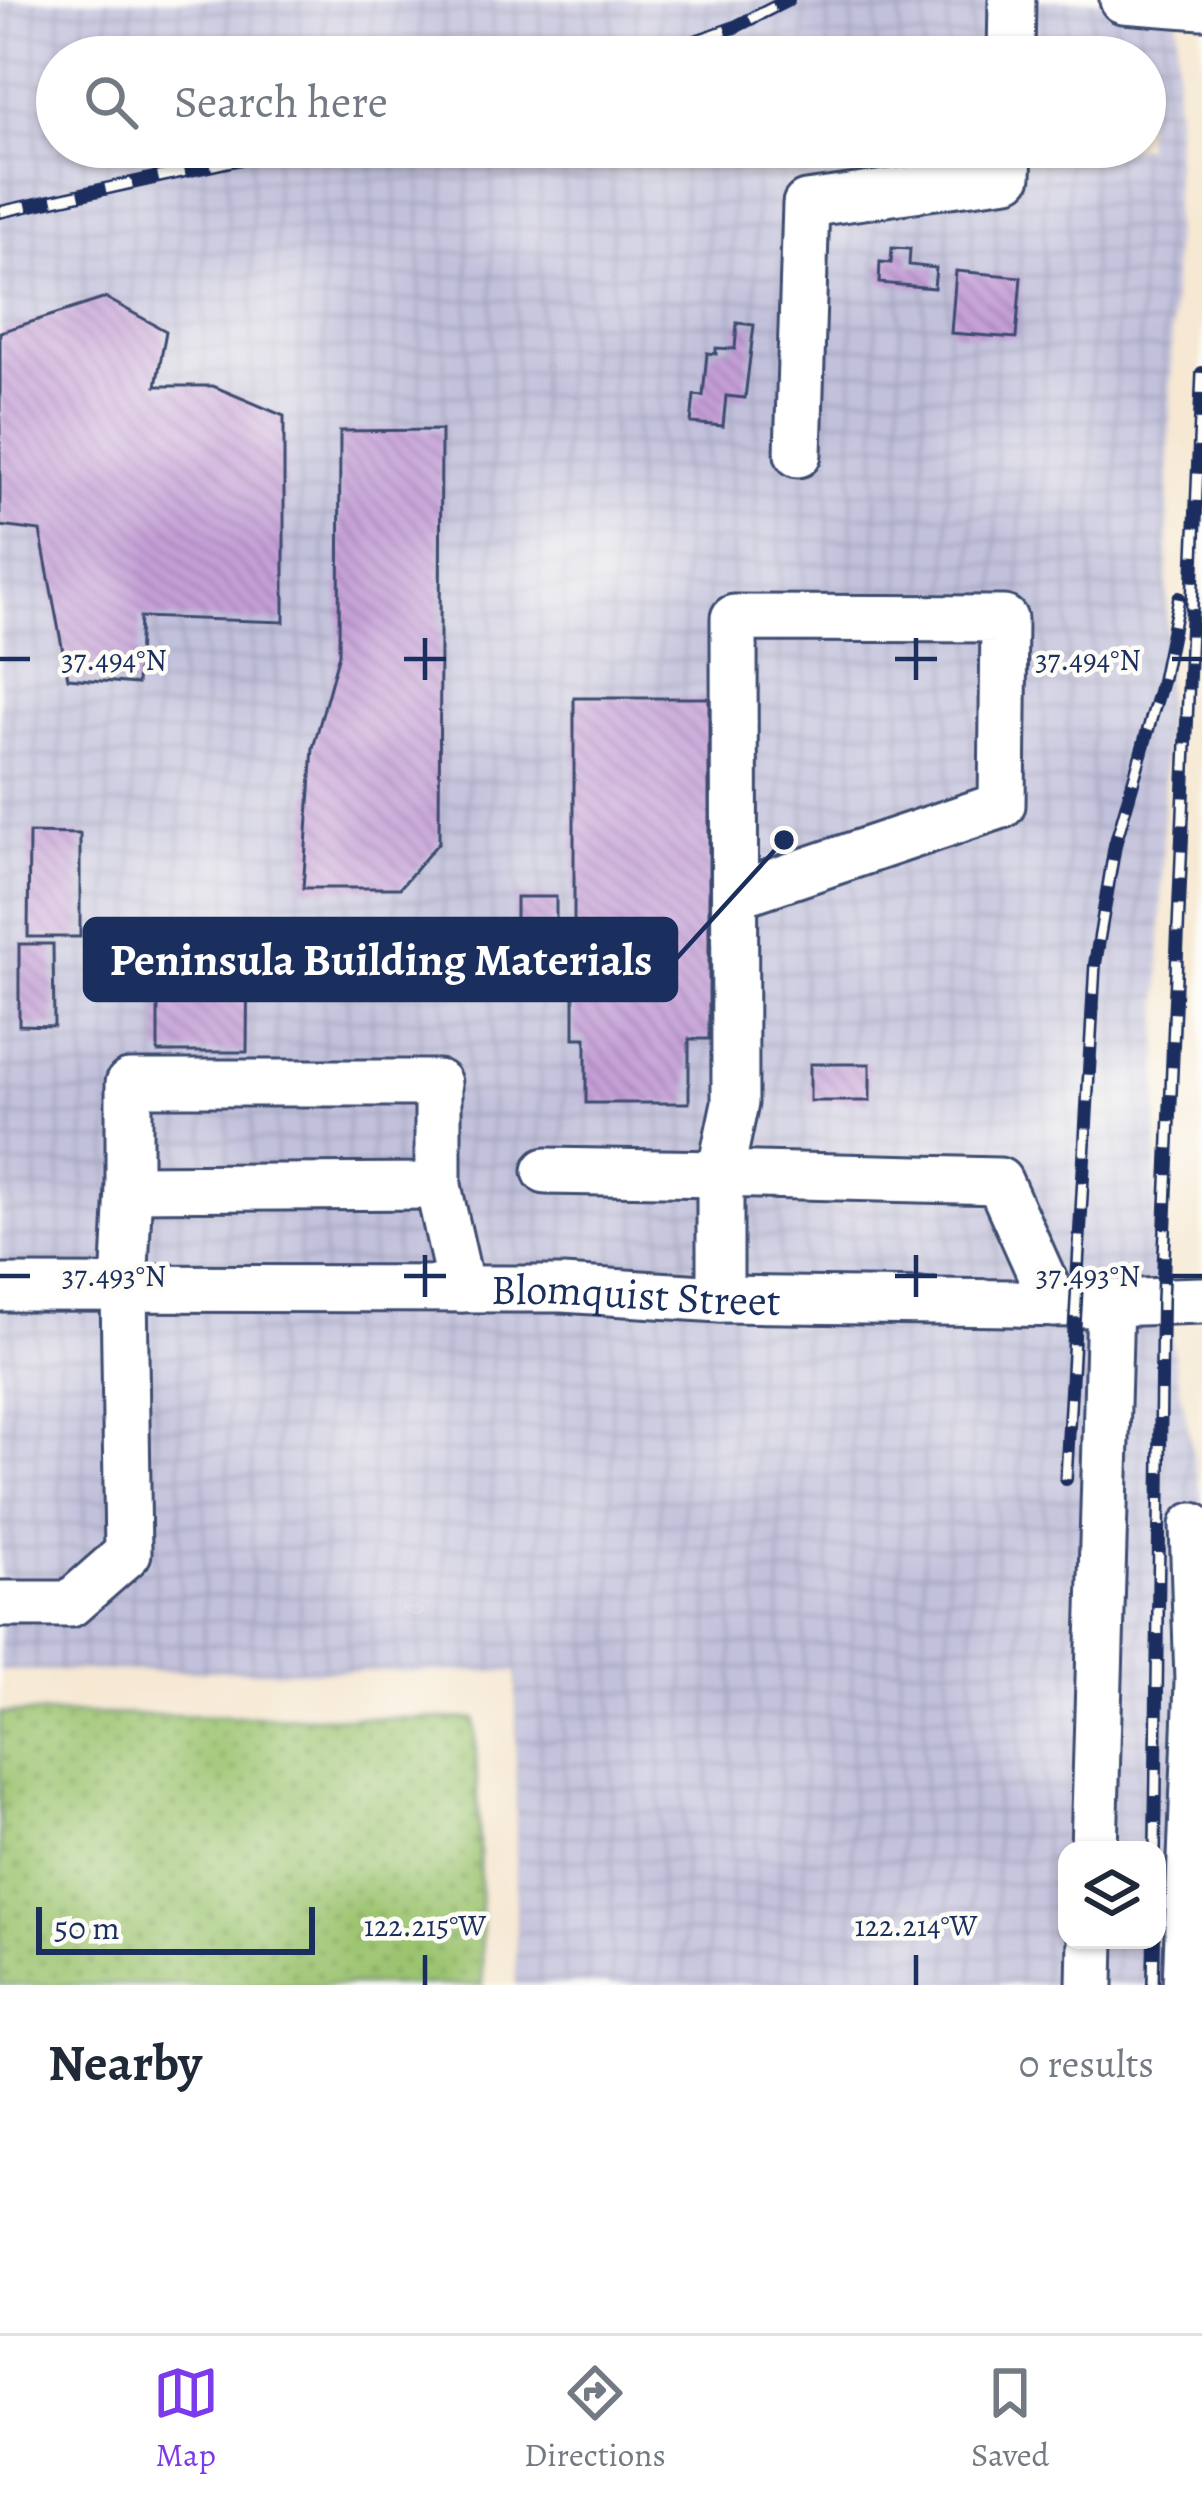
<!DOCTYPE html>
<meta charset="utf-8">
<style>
:root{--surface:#fff;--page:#f2f2f3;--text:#1f2937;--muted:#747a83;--line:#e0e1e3;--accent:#7c3aed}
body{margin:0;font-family:Alegreya,serif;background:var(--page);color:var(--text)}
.controls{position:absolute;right:36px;bottom:36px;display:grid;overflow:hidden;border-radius:24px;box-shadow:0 3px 9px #0004}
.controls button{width:108px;height:108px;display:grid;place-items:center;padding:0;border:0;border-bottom:3px solid var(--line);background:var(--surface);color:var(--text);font:60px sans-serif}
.scale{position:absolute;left:36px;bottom:30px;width:279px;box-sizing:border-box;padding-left:12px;border:6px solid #1b2f5e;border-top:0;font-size:33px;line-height:42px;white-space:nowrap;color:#1b2f5e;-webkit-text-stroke:9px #fdfcf7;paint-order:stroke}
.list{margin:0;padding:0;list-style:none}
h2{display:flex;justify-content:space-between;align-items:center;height:156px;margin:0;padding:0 48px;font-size:51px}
h2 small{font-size:39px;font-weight:400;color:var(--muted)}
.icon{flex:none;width:66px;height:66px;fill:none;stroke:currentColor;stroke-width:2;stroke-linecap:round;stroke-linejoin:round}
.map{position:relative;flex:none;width:1202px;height:1985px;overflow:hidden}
.search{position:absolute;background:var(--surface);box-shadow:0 3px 9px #0004;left:36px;right:36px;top:36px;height:132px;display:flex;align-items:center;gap:30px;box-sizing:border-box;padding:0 42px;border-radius:66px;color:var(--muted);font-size:45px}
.sheet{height:348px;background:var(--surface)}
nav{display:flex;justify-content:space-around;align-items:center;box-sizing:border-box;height:168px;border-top:3px solid var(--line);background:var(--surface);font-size:33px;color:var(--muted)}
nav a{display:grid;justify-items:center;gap:6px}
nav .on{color:var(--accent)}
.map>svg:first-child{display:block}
.industrial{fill:url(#industrial-grid);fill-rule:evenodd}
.grass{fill:url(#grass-dots);stroke:#5c7a67;stroke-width:3}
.building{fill:url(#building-back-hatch)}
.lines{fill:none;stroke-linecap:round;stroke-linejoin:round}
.minor-casing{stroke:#3c4b6f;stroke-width:51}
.minor{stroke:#fff;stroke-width:45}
.rail-casing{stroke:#1b2f5e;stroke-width:14}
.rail{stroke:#fdfcf7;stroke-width:9;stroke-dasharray:27;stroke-linecap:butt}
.ticks{fill:none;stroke:#1b2f5e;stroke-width:4.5}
.labels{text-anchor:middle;stroke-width:9;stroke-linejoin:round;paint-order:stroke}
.street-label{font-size:42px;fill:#1b2f5e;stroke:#fdfcf7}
.ticks-label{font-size:30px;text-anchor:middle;fill:#1b2f5e;stroke:#fdfcf7;stroke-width:9;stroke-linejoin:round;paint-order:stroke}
.leader{fill:none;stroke:#1b2f5e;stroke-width:4.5}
.callout-dot{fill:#1b2f5e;stroke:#fdfcf7;stroke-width:4.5}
.callout{fill:#1b2f5e;stroke:#1b2f5e;stroke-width:4.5}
.callout-label{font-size:45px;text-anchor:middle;font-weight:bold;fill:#fff}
</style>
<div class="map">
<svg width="1202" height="1985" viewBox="0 0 1202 1985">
<defs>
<pattern id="industrial-grid" width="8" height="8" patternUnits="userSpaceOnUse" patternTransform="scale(3)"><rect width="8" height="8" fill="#c2c1dc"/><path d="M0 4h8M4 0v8" fill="none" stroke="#a6a6bf"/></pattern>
<pattern id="grass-dots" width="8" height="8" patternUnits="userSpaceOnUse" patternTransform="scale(3)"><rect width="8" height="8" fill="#9cc470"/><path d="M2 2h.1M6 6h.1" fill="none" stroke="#7ea05f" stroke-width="1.8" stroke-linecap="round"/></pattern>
<pattern id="building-back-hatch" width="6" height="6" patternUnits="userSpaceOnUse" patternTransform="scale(3)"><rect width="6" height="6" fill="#c59fd7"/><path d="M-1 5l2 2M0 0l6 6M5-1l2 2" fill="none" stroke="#9f82b2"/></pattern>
</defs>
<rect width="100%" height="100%" fill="#fdfcf7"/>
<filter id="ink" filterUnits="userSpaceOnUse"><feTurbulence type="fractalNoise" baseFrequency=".00833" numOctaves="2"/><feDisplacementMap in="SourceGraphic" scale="24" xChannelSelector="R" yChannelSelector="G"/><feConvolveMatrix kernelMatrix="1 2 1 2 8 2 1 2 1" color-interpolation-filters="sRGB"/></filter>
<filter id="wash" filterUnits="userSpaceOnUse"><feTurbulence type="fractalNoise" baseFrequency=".004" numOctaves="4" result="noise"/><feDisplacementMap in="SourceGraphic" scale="48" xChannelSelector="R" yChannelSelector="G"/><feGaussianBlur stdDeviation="2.7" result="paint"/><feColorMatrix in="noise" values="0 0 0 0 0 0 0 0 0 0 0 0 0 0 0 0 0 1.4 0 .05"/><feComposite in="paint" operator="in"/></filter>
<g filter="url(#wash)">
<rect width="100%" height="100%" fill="#f6e8d2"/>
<path class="industrial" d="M0 0H1178L1155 1258 1202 1500V1985H516V1672L0 1671ZM57 57H1145V147H57ZM1067 1850H1157V1940H1067Z"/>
<path class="grass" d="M0 1713 475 1719 483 1985H0Z"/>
<g id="blocks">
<g class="building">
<path d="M892 248 910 249 909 265 936 268 934 288 879 283 880 262 891 263Z"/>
<path d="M956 271 1021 277 1016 338 951 333Z"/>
<path d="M106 298 166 331 156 386H213L284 416V622L140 617 137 684 68 678 40 531 0 526V332Z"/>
<path d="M737 323 754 325 745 398 726 396 723 426 691 423 694 395 703 396 707 353 716 354V348L735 349Z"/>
<path d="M441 430 439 842 400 888H303L313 748 339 654 340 431Z"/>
<path d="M574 698H709V1039H689V1103H586V1038H574Z"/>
<path d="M29 833 80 834V937H28Z"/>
<rect x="516" y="897" width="40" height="40"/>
<path d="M158 938H248L247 1052H158Z"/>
<path d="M19 944H53L54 1026 19 1025Z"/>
<rect x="810" y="1064" width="60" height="37"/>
</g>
</g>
</g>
<g filter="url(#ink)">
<use href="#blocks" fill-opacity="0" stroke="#3c4b6f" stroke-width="3"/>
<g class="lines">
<g class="minor-casing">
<g id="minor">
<path d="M1123 0 1202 6"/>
<path d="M1011 57 1012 0"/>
<path d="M798 454 806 204 1008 176 1009 147"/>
<path d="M546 1171 720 1174 735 1103 734 618 1004 619 1002 805 735 895"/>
<path d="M129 1188 438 1186"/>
<path id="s1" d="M0 1288 562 1289 720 1299 1077 1304 1202 1300"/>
<path d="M720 1299V1174L999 1181 1054 1304"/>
<path d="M0 1604H70L128 1553 124 1288 129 1188V1083H438V1186L461 1289"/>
<path d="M1094 1850 1110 1303"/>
<path d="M1090 1985 1091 1940"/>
<path d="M1186 1985 1198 1682 1193 1526"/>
</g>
</g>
<use href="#minor" class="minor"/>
<g class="rail-casing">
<g id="rail">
<path d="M649 57 735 27 788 0"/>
<path d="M0 212 295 147"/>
<path d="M1066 1479 1095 964 1115 845 1162 681 1179 598"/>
<path d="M1155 1850 1162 1301 1202 373"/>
<path d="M1153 1985 1154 1940"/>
</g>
</g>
<use href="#rail" class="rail"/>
</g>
</g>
<path class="ticks" d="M425 638V680M916 638V680M0 659H30M404 659H446M895 659H937M1172 659H1202M425 1255V1297M916 1255V1297M0 1276H30M404 1276H446M895 1276H937M1172 1276H1202M425 1955V1985M916 1955V1985"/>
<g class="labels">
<g class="street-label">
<text dy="15" stroke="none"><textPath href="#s1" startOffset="636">Blomquist Street</textPath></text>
</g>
</g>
<g class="ticks-label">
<text x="114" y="670">37.494°N</text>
<text x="1088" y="670">37.494°N</text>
<text x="114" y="1286">37.493°N</text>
<text x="1088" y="1286">37.493°N</text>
<text x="425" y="1936">122.215°W</text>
<text x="916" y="1936">122.214°W</text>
</g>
<path class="leader" d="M784 840L676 959"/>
<circle class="callout-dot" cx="784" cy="840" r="12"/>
<rect class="callout" x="85" y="919" width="591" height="81" rx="12"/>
<g class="callout-label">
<text x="381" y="975">Peninsula Building Materials</text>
</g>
</svg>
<div class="controls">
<button><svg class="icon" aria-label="layers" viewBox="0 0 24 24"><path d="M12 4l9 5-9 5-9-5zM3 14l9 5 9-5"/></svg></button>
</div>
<div class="scale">50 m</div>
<div class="search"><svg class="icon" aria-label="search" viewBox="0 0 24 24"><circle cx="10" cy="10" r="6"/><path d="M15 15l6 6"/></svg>Search here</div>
</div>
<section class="sheet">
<h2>Nearby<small>0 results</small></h2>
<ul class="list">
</ul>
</section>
<nav>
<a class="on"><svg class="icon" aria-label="map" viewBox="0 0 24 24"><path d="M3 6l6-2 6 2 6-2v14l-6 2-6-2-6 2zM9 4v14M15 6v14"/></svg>Map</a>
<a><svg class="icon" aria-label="directions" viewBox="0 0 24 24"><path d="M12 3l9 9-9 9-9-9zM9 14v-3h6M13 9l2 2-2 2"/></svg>Directions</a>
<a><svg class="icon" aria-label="saved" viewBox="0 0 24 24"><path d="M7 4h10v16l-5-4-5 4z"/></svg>Saved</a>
</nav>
